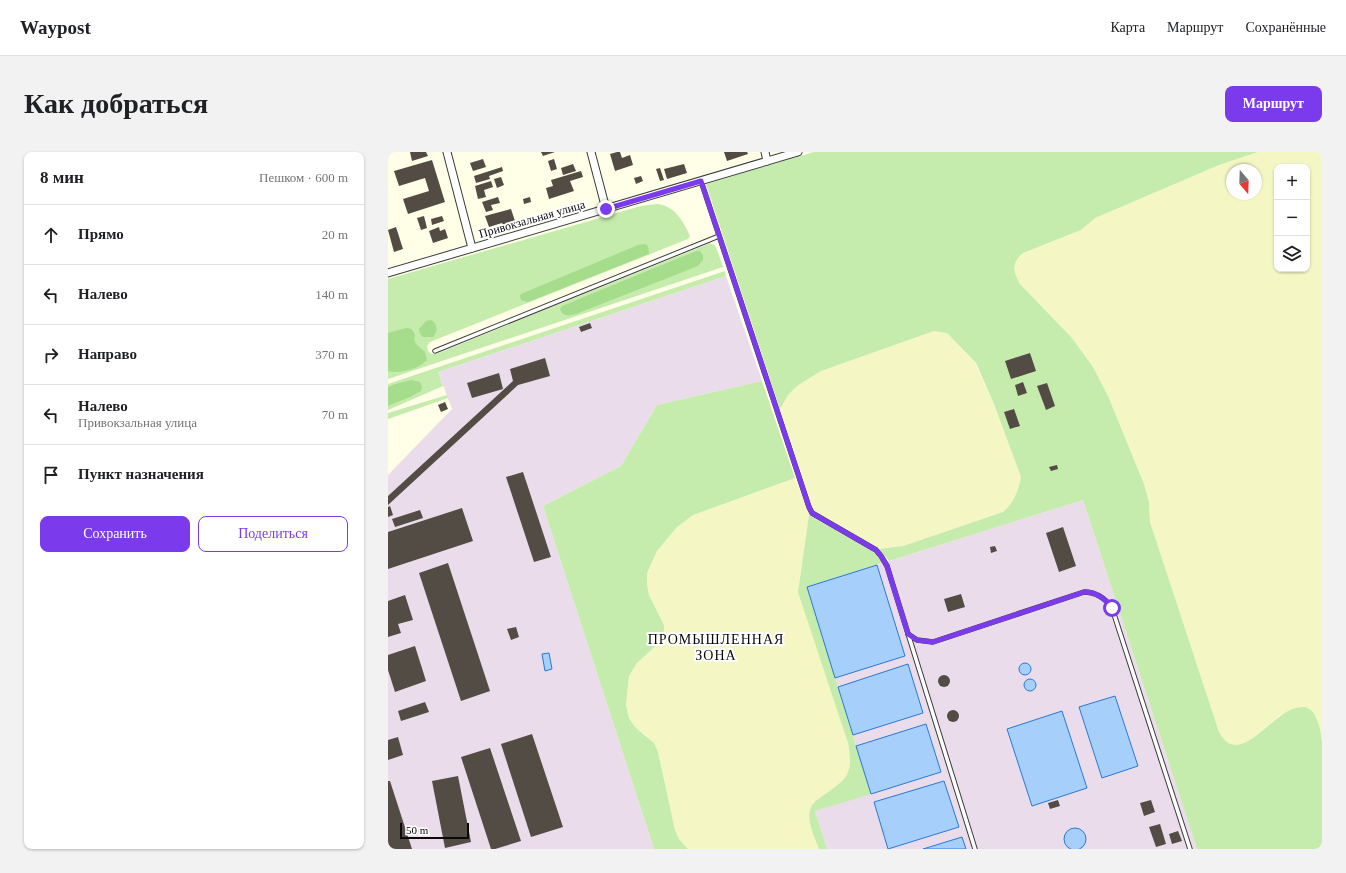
<!DOCTYPE html>
<html lang="ru">
<meta charset="utf-8">
<style>
:root{--surface:#fff;--page:#f2f2f2;--text:#202124;--muted:#757577;--line:#e0e0e0;--accent:#7c3aed}
body{margin:0;font-family:"Times New Roman",serif;background:var(--page);color:var(--text)}
.controls{position:absolute;right:12px;top:12px;display:grid;overflow:hidden;border-radius:8px;box-shadow:0 1px 3px #0004}
.controls button{width:36px;height:36px;display:grid;place-items:center;padding:0;border:0;border-bottom:1px solid var(--line);background:var(--surface);color:var(--text);font:20px sans-serif}
.compass{position:absolute;left:838px;top:12px;width:36px;height:36px;border-radius:50%;background:var(--surface);box-shadow:0 1px 3px #0004;rotate:161deg}
.scale{position:absolute;left:12px;bottom:10px;width:69px;box-sizing:border-box;padding-left:4px;border:2px solid #090909;border-top:0;font-size:11px;line-height:14px;white-space:nowrap;color:#090909;-webkit-text-stroke:3px #fff;paint-order:stroke}
.stop{position:absolute;width:12px;height:12px;margin:-9px;border:3px solid #7c3aed;border-radius:50%;background:#fff}
.stop.end{background:#7c3aed;border-color:#fff;box-shadow:0 1px 4px #0008}
.list{margin:0;padding:0;list-style:none}
h2{display:flex;justify-content:space-between;align-items:center;height:52px;margin:0;padding:0 16px;font-size:17px}
h2 small{font-size:13px;font-weight:400;color:var(--muted)}
.list li{display:grid;grid-template-columns:26px 1fr auto;gap:12px;align-items:center;box-sizing:border-box;height:60px;padding:0 16px;border-top:1px solid var(--line)}
.list b{display:block;font-size:15px;white-space:nowrap}
.list p{margin:0;font-size:13px;white-space:nowrap;color:var(--muted)}
.list em{font-size:13px;font-style:normal;color:var(--muted)}
.actions{display:flex;gap:8px;padding:12px 16px}
.actions a{flex:1;padding:9px 0;border:1px solid var(--accent);border-radius:8px;text-align:center;font-size:14px;color:var(--accent)}
.actions .main{background:var(--accent);color:#fff}
.icon{flex:none;width:22px;height:22px;fill:none;stroke:currentColor;stroke-width:2;stroke-linecap:round;stroke-linejoin:round}
.map{position:relative;flex:none;width:934px;height:697px;overflow:hidden;border-radius:8px}
header{display:flex;align-items:center;gap:24px;box-sizing:border-box;height:56px;padding:0 20px;background:var(--surface);border-bottom:1px solid var(--line)}
header strong{font-size:19px}
nav{display:flex;gap:22px;margin-inline-start:auto;font-size:14px}
.intro{display:flex;align-items:center;justify-content:space-between;box-sizing:border-box;height:96px;padding:0 24px}
h1{margin:0;font-size:28px}
.button{padding:10px 18px;border-radius:8px;background:var(--accent);color:#fff;font-size:14px;font-weight:700}
main{display:flex;gap:24px;padding:0 24px}
aside{flex:1;background:var(--surface);border-radius:8px;box-shadow:0 1px 3px #0004}
.map>svg:first-child{display:block}
.industrial{fill:#eadcea}
.farmland{fill:#f4f7c4;fill-rule:evenodd}
.green{fill:#c5ebad}
.forest{fill:#a5dd8c}
.water{fill:#a6cffb;stroke:#2878d7}
.building{fill:#534c45}
.lines{fill:none;stroke-linecap:round;stroke-linejoin:round}
.lane-casing{stroke:#3c3c3c;stroke-width:5.5}
.street-casing{stroke:#3c3c3c;stroke-width:9}
.lane{stroke:#fff;stroke-width:3.5}
.street{stroke:#fff;stroke-width:7}
.route{stroke:#7c3aed;stroke-width:5}
.labels{text-anchor:middle;stroke-width:4;stroke-linejoin:round;paint-order:stroke}
.street-label{font-size:12px;fill:#090909;stroke:#fff}
.quarter-label{font-size:14px;letter-spacing:1px;fill:#090909;stroke:#fff}
</style>
<header>
<strong>Waypost</strong>
<nav><a>Карта</a><a>Маршрут</a><a>Сохранённые</a></nav>
</header>
<div class="intro"><h1>Как добраться</h1><a class="button">Маршрут</a></div>
<main>
<aside>
<h2>8 мин<small>Пешком · 600 m</small></h2>
<ul class="list">
<li><svg class="icon" aria-label="ahead" viewBox="0 0 24 24"><path d="M12 20V5M6 11l6-6 6 6"/></svg><div><b>Прямо</b></div><em>20 m</em></li>
<li><svg class="icon" aria-label="left" viewBox="0 0 24 24"><path d="M17 20v-9H6M10 6l-5 5 5 5"/></svg><div><b>Налево</b></div><em>140 m</em></li>
<li><svg class="icon" aria-label="right" viewBox="0 0 24 24"><path d="M7 20v-9h11M14 6l5 5-5 5"/></svg><div><b>Направо</b></div><em>370 m</em></li>
<li><svg class="icon" aria-label="left" viewBox="0 0 24 24"><path d="M17 20v-9H6M10 6l-5 5 5 5"/></svg><div><b>Налево</b><p>Привокзальная улица</p></div><em>70 m</em></li>
<li><svg class="icon" aria-label="arrive" viewBox="0 0 24 24"><path d="M6 21V4h12l-3 4 3 4H6"/></svg><div><b>Пункт назначения</b></div></li>
</ul>
<div class="actions"><a class="main">Сохранить</a><a>Поделиться</a></div>
</aside>
<div class="map">
<svg width="934" height="697" viewBox="0 0 934 697">
<rect width="100%" height="100%" fill="#fffee6"/>
<g class="industrial">
<path d="M338 124 374 229 269 253 233 314 155 354 266 697H0V323L64 257 50 220Z"/>
<path d="M695 348 809 697H439L427 659 483 641 419 435Z"/>
</g>
<g class="farmland">
<path d="M870 0H934V590L928 565 892 563 859 591 851 593H843L835 588 831 580 762 370 761 350 756 332 720 244 705 215 684 186 632 132 628 124 626 114 628 107 635 101 693 78 706 66 831 13ZM889 15H919V117H889ZM844 18H868V42H844Z"/>
<path d="M546 179 559 181 587 211 606 252 633 325 631 336 625 350 615 360 515 394 491 397 428 360 424 354 392 257 400 243 409 234 433 219Z"/>
<path d="M407 326 421 363 411 432 460 591 462 607 461 620 455 628 448 635 425 651 422 667 431 697H300L291 687 287 678 270 600 259 584 248 576 241 565 238 553 241 524 249 511 271 491 276 473 261 443 259 432V421L269 399 289 375 305 363Z"/>
</g>
<g class="green">
<path d="M426 0H870L831 13 707 66 693 78 635 101C623 111 625 119 632 132L684 186 705 215 720 244 756 332 761 350 762 370 831 580C853 621 886 552 916 555 929 556 933 580 934 590 934 601 934 613 934 624 934 648 934 673 934 697H809L695 348 501 409 491 397 515 394 615 360C626 350 630 340 633 325L606 252 588 211 559 181 546 179 433 219 409 234 400 243 392 257 318 32Z"/>
<path d="M268 52C286 53 295 68 302 84L300 87 42 190 39 194 40 199 43 202H48L322 91 326 93 328 95 335 115 0 227V127L253 54Z"/>
<path d="M337 119 338 124 50 220 55 234 0 258V232Z"/>
<path d="M374 229 407 326 305 363 289 375 269 399 259 421V432L261 443 276 473V478L271 491 249 511 241 524 238 553 241 566 248 576 266 591 270 600 287 678 291 687 300 697H266L155 354 233 314 269 253Z"/>
<path d="M59 243 60 246 0 267V261Z"/>
<path d="M421 363 482 398 488 402 494 411 419 435 483 642 427 659 439 697H431C427 686 419 670 422 658 424 652 427 649 432 646 458 627 466 625 460 591L410 440Z"/>
</g>
<g class="forest">
<path d="M257 92 260 94 261 102 140 150 133 148 132 144 133 142 250 93Z"/>
<path d="M308 99H312L315 103V108L310 114 305 116 188 162C181 164 175 165 172 157L174 154Z"/>
<path d="M43 168C50 171 50 180 45 185H35L32 182 31 177 38 169Z"/>
<path d="M18 176C24 176 25 178 27 184L26 187 28 192 37 200 39 208C31 217 11 222 0 219V181Z"/>
<path d="M23 228 32 230 34 235 33 239 22 245 0 254V235L7 232Z"/>
</g>
<g class="water">
<path d="M489 413 517 504 447 526 419 435Z"/>
<path d="M161 501 164 517 157 519 154 502Z"/>
<circle cx="637" cy="517" r="6"/>
<path d="M520 512 535 561 465 583 450 535Z"/>
<circle cx="642" cy="533" r="6"/>
<path d="M727 544 750 614 714 626 691 555Z"/>
<path d="M674 559 699 636 644 654 619 577Z"/>
<path d="M538 572 553 620 483 642 468 594Z"/>
<path d="M556 629 571 675 500 697 486 650Z"/>
<circle cx="687" cy="687" r="11"/>
<path d="M574 685 578 697H535Z"/>
</g>
<g class="building">
<path d="M22 0H38L40 4 24 9Z"/>
<path d="M153 0H167L155 4Z"/>
<path d="M229 0H232L234 6 242 3 245 13 227 19 222 2Z"/>
<path d="M336 0H359L360 2 339 9Z"/>
<path d="M95 7 98 15 85 19 82 11Z"/>
<path d="M166 7 169 17 163 19 160 9Z"/>
<path d="M44 8 57 50 20 62 15 47 41 39 37 26 11 34 6 19Z"/>
<path d="M185 12 188 19 175 23 173 16Z"/>
<path d="M296 12 299 21 279 27 276 17Z"/>
<path d="M114 15 115 19 101 24 102 27 88 31 86 24Z"/>
<path d="M272 16 276 28 272 29 268 17Z"/>
<path d="M193 19 195 25 182 29 186 39 161 47 158 36 165 34 163 28Z"/>
<path d="M253 24 255 29 248 32 246 26Z"/>
<path d="M113 25 116 33 109 36 106 27Z"/>
<path d="M103 29 105 35 96 38 98 45 90 47 87 34Z"/>
<path d="M110 45 112 51 103 53 105 58 98 60 94 50Z"/>
<path d="M142 45 143 50 136 52 135 47Z"/>
<path d="M123 57 127 69 115 73 114 71 101 75 97 64Z"/>
<path d="M36 64 39 76 33 78 29 66Z"/>
<path d="M54 64 56 69 44 73 43 67Z"/>
<path d="M8 75 15 97 6 100 0 78Z"/>
<path d="M51 75 52 79 57 77 60 86 45 91 41 79Z"/>
<path d="M202 171 204 176 193 180 191 175Z"/>
<path d="M642 201 648 219 623 227 617 209Z"/>
<path d="M157 206 162 224 130 233 0 353V344L125 229 122 217Z"/>
<path d="M111 221 115 237 84 246 79 231Z"/>
<path d="M635 230 639 241 630 244 627 233Z"/>
<path d="M659 231 667 254 658 258 649 234Z"/>
<path d="M57 250 60 257 53 260 50 253Z"/>
<path d="M626 257 632 274 622 277 616 260Z"/>
<path d="M669 313 670 317 663 319 661 315Z"/>
<path d="M135 320 163 405 146 410 118 325Z"/>
<path d="M2 354 5 363 0 365V355Z"/>
<path d="M74 356 85 389 0 417V380Z"/>
<path d="M32 358 35 366 7 375 4 367Z"/>
<path d="M675 375 688 414 671 420 658 381Z"/>
<path d="M607 394 609 399 603 401 602 395Z"/>
<path d="M60 411 102 539 73 549 31 421Z"/>
<path d="M573 442 577 455 560 460 556 447Z"/>
<path d="M17 443 25 468 10 472 13 481 0 485V449Z"/>
<path d="M128 475 131 485 123 488 119 477Z"/>
<path d="M27 494 38 529 7 540 0 518V503Z"/>
<circle cx="556" cy="529" r="6"/>
<path d="M37 550 41 560 13 569 10 559Z"/>
<circle cx="565" cy="564" r="6"/>
<path d="M144 582 175 675 143 685 113 592Z"/>
<path d="M10 585 15 603 0 608V588Z"/>
<path d="M102 596 133 689 107 697H103L73 605Z"/>
<path d="M70 624 83 690 57 696 44 629Z"/>
<path d="M0 629H2L24 697H0Z"/>
<path d="M670 648 672 654 662 657 660 651Z"/>
<path d="M763 648 767 660 756 664 752 651Z"/>
<path d="M772 672 778 692 768 695 761 675Z"/>
<path d="M790 679 794 689 784 692 781 682Z"/>
</g>
<g class="lines">
<g class="lane-casing">
<g id="lane">
<path d="M313 29 421 355 424 361 488 398 493 404 499 414 587 697"/>
<path d="M47 199 331 84"/>
<path d="M520 482 529 488 545 490 696 440C709 440 717 446 724 456L802 697"/>
</g>
</g>
<g class="street-casing">
<g id="street">
<path d="M59 0 84 96"/>
<path d="M203 0 218 57"/>
<path d="M377 0 379 9"/>
<path d="M0 121 410 0"/>
</g>
</g>
<use href="#lane" class="lane"/>
<use href="#street" class="street"/>
</g>
<g class="lines">
<path class="route" d="M218 57 313 29 421 355 424 361 488 398 493 404 499 414 520 482 529 488 545 490 696 440C709 440 717 446 724 456"/>
</g>
<g class="labels">
<g class="street-label">
<text transform="translate(144 67) rotate(-16)" y="4">Привокзальная улица</text>
</g>
<g class="quarter-label">
<text x="328" y="492">ПРОМЫШЛЕННАЯ<tspan x="328" dy="16">ЗОНА</tspan></text>
</g>
</g>
</svg>
<div class="controls">
<button>+</button>
<button>−</button>
<button><svg class="icon" aria-label="layers" viewBox="0 0 24 24"><path d="M12 4l9 5-9 5-9-5zM3 14l9 5 9-5"/></svg></button>
</div>
<svg class="compass" viewBox="-18 -18 36 36"><path d="M0-13l5 13h-10z" fill="#e53935"/><path d="M0 13l5-13h-10z" fill="#757577"/></svg>
<div class="scale">50 m</div>
<div class="stop" style="left:724px;top:456px"></div>
<div class="stop end" style="left:218px;top:57px"></div>
</div>
</main>
